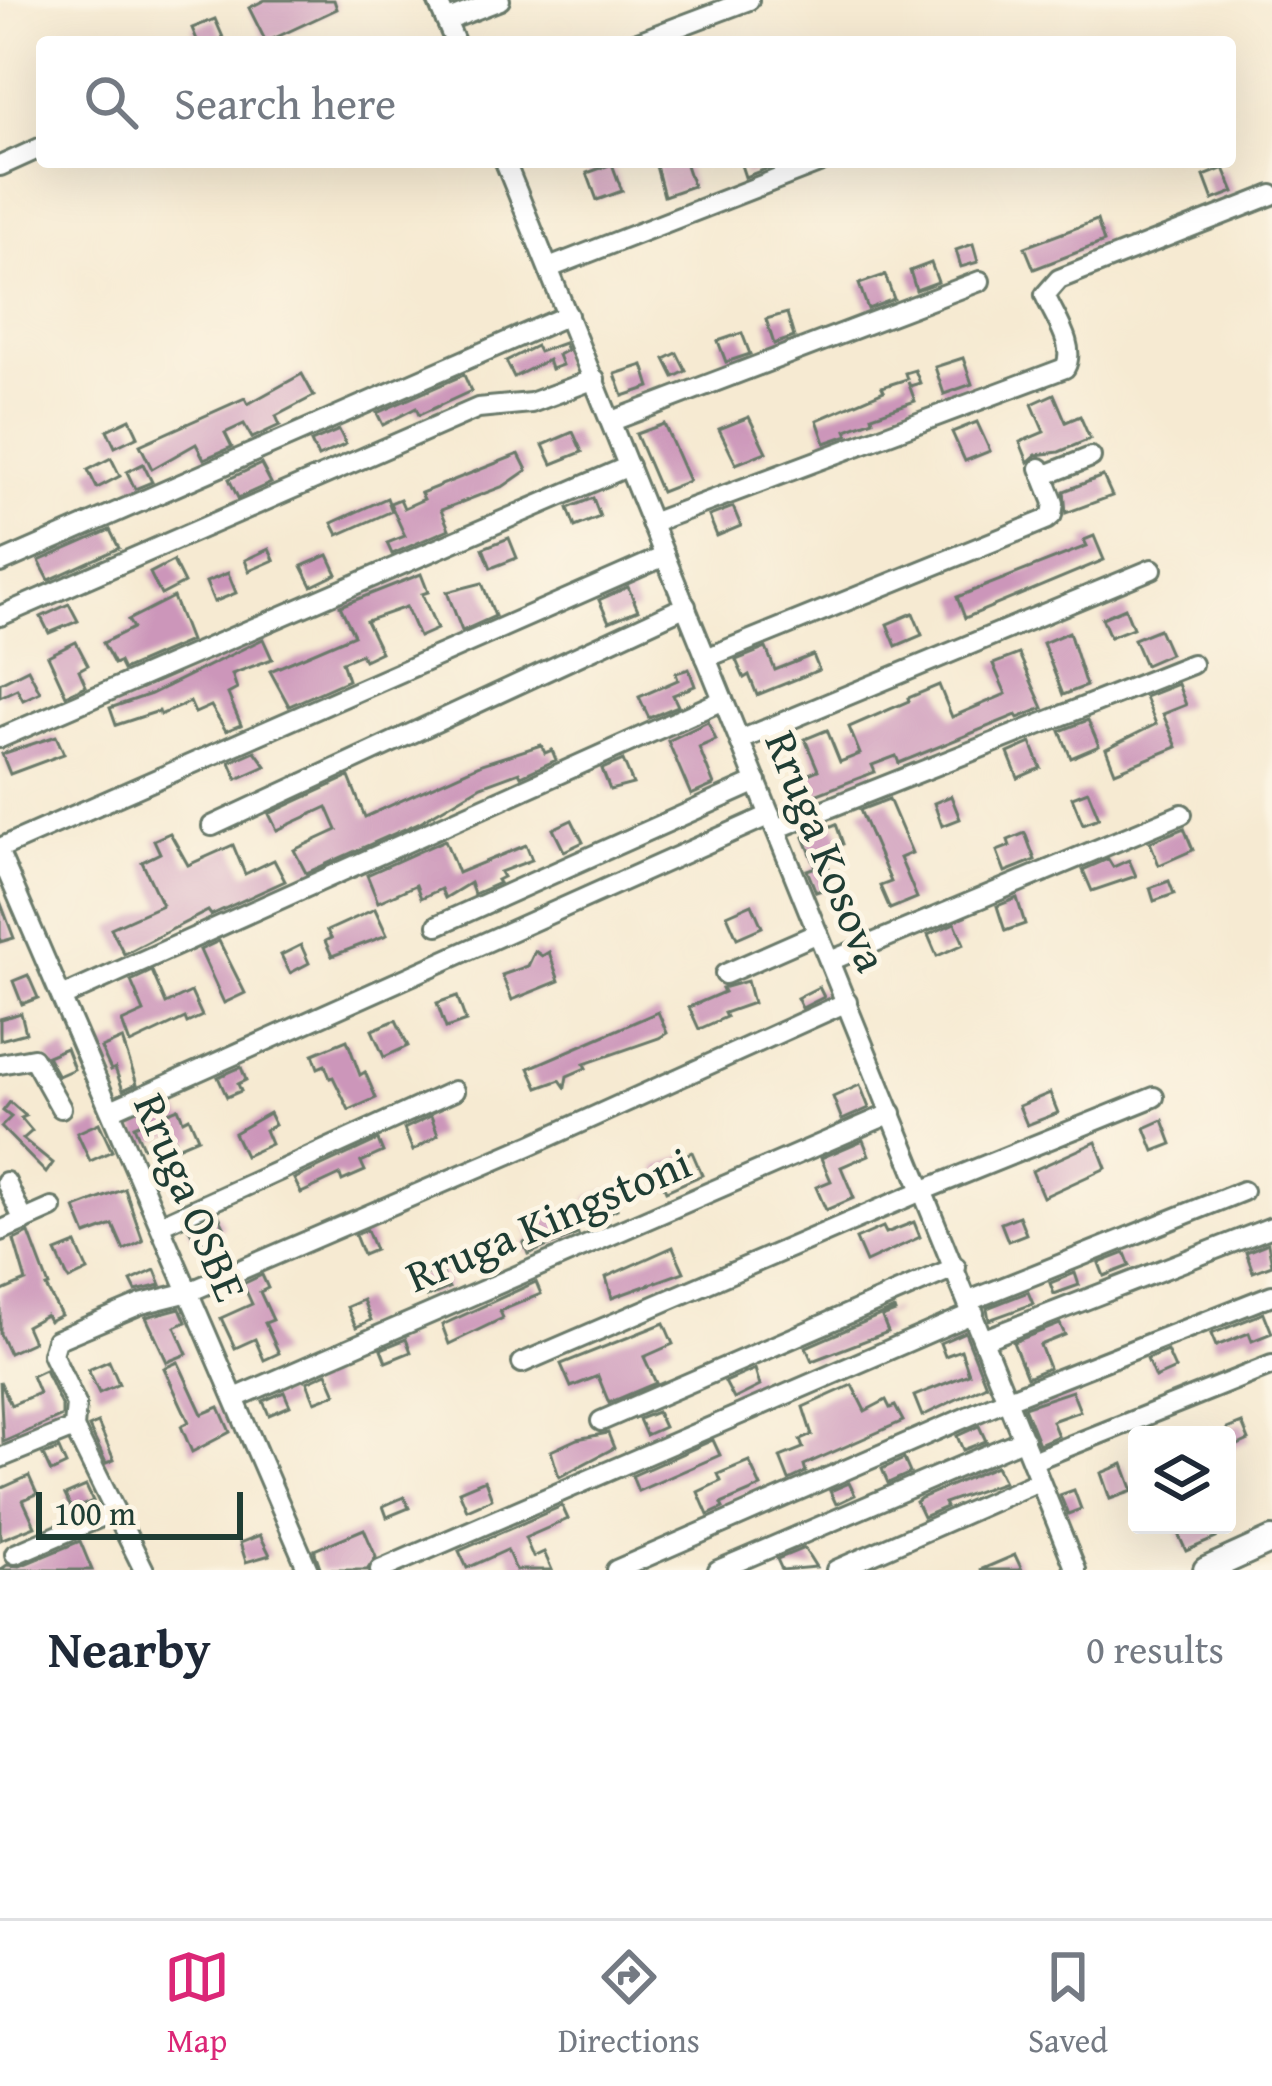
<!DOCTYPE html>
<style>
:root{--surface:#fff;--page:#f6f6f7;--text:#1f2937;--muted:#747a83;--line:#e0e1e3;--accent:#db2777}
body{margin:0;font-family:"Gentium Book Plus",serif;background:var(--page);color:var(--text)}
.controls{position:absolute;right:36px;bottom:36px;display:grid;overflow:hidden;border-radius:12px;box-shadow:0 12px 48px #0002}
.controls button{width:108px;height:108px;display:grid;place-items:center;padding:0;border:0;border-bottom:3px solid var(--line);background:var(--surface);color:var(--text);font:60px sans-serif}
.scale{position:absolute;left:36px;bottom:30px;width:207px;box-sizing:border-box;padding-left:12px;border:6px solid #1f3d34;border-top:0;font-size:33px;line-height:42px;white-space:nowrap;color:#1f3d34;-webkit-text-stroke:9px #fcf5e5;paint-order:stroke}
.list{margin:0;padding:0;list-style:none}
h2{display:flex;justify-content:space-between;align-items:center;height:156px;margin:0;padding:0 48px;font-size:51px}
h2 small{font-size:39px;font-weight:400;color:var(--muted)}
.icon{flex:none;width:66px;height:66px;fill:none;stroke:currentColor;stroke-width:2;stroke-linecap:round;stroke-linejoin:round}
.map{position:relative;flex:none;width:1272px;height:1570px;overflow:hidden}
.search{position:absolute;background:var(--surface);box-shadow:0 12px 48px #0002;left:36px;right:36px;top:36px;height:132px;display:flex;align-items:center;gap:30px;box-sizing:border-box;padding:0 42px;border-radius:12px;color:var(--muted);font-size:45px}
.sheet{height:348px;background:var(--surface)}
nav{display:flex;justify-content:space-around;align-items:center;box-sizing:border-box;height:168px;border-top:3px solid var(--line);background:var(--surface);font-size:33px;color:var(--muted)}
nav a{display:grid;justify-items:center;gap:6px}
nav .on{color:var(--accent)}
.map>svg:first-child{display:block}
.building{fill:#cc96ba}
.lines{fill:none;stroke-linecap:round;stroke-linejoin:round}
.minor-casing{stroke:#6a7a6b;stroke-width:24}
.major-casing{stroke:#6a7a6b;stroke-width:30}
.minor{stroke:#fff;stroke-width:18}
.major{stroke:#fff;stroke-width:24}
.labels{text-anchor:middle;stroke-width:10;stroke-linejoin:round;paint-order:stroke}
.street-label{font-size:45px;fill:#1f3d34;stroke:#fcf5e5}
</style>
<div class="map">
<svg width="1272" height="1570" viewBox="0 0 1272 1570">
<rect width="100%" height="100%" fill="#fcf5e5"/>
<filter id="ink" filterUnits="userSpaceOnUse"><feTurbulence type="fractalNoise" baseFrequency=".00833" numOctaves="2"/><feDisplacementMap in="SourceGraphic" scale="24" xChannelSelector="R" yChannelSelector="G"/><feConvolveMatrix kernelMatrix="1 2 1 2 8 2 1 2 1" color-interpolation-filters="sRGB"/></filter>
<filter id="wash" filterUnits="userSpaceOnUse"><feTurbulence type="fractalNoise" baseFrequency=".004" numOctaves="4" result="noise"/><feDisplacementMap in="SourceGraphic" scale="48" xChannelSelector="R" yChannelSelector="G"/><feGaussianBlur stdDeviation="2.7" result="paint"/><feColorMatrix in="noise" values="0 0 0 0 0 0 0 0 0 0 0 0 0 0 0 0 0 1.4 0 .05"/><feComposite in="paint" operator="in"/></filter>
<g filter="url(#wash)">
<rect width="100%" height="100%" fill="#f6ead2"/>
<g id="blocks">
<g class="building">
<path d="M265 0H334L337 9 266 42 249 8Z"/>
<path d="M215 19 225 42H198L192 28Z"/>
<path d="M655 162H685L693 186 664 196Z"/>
<path d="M740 162H784L745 177Z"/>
<path d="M612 164 622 191 597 200 587 173Z"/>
<path d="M1224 168 1234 192 1213 200 1204 176Z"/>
<path d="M1097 220 1104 242 1034 269 1025 247Z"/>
<path d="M973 244 978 262 961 267 956 250Z"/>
<path d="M931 263 938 282 916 290 910 271Z"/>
<path d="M885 275 894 299 868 309 859 284Z"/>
<path d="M787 313 794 337 774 344 766 319Z"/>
<path d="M742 333 750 354 726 362 718 341Z"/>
<path d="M564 343 567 350 558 355 562 365 551 369 548 360 514 377 506 361 536 346 539 352Z"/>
<path d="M677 353 686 371 674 377 665 359Z"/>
<path d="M963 358 972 384 944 394 935 367Z"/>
<path d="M643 365 650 387 623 396 615 374Z"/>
<path d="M915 370 920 383 910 386 908 382 915 401 872 416 873 420 846 430 848 435 825 443 817 420 884 391 882 387 907 379 905 373Z"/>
<path d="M302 374 314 396 276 416 280 425 252 438 244 424 225 433 232 447 204 459 196 444 152 469 140 445 245 398 248 404Z"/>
<path d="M464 375 471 391 419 415 416 408 383 425 377 413Z"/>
<path d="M1054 394 1066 422 1080 416 1090 439 1059 452 1036 455 1028 462 1020 442 1044 432 1032 404Z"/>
<path d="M749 417 766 452 736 464 719 429Z"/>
<path d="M130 419 138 436 115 447 107 430Z"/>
<path d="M977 422 990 451 965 461 952 432Z"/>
<path d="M664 424 689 481 661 492 636 434Z"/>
<path d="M339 430 346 444 318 457 311 442Z"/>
<path d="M573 432 582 452 552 464 543 445Z"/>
<path d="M519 454 527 470 504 486 441 510 449 529 392 554 387 543 405 536 390 503 400 499 404 508 424 499 421 493Z"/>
<path d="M111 458 120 476 97 488 88 470Z"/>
<path d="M143 464 152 482 135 489 127 472Z"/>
<path d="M261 464 271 483 238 498 229 479Z"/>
<path d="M1103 476 1112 496 1066 513 1064 491Z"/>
<path d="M387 498 392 511 338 535 332 523Z"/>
<path d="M593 498 600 517 575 527 568 508Z"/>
<path d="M733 507 741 526 717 536 709 516Z"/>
<path d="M110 530 119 548 49 580 39 561Z"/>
<path d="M1094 536 1104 560 965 618 957 597 1087 546 1084 540Z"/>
<path d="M509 538 517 558 491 568 483 548Z"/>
<path d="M269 549 274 560 249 571 245 560Z"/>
<path d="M328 555 337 574 312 586 302 566Z"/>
<path d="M173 561 184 583 161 595 150 573Z"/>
<path d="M228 573 236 593 214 602 206 582Z"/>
<path d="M421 574 428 592 422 594 437 629 419 637 406 607 366 621 381 652 364 660 361 654 342 662 348 680 289 706 270 671 354 635 340 606Z"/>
<path d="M482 583 495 616 462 631 447 592Z"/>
<path d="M628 587 638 610 609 622 599 600Z"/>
<path d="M173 597 190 641 123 670 119 662 114 664 103 643 133 628 128 620Z"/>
<path d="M69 604 78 621 49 633 41 617Z"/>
<path d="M1125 608 1133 628 1110 637 1102 618Z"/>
<path d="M913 613 922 635 896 646 887 624Z"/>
<path d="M1159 629 1170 654 1145 665 1134 639Z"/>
<path d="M1069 632 1086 686 1063 695 1043 643Z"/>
<path d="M263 639 272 659 232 674 237 689 228 694 241 725 226 731 211 706 195 713 190 702 160 715 159 711 116 725 110 708 151 694Z"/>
<path d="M76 642 88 665 79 670 86 686 66 695 48 656Z"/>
<path d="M766 648 775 670 813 655 819 670 757 695 749 675 744 678 736 660Z"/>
<path d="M1019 654 1043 708 1018 718 1016 715 899 763 896 756 872 765 875 772 810 797 802 777 818 770 805 739 827 730 840 762 860 754 849 727 909 701 908 698 939 685 952 717 1006 694 993 664Z"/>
<path d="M28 669 40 692 23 700 17 689 0 697V683Z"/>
<path d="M689 669 695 686 673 695 678 706 649 718 639 697 678 680 676 673Z"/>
<path d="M1178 684 1186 705 1163 714 1177 747 1115 772 1106 749 1156 724 1145 697Z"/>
<path d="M1088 720 1099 746 1071 758 1060 731Z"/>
<path d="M708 722 716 740 699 747 714 785 691 795 668 741Z"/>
<path d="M56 736 64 754 10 774 2 754Z"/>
<path d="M1031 743 1041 768 1018 778 1008 753Z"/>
<path d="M541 745 545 753 552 750 556 760 521 776 519 772 481 786 420 822 306 873 294 850 337 830 327 807 277 830 269 814 349 777 365 817 482 764Z"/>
<path d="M255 751 266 766 237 779 230 762Z"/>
<path d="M623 760 633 784 610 790 602 769Z"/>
<path d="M1088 791 1099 818 1083 824 1072 797Z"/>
<path d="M951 796 960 819 942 826 934 803Z"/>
<path d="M889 799 912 853 900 858 917 898 890 909 880 886 891 882 860 810Z"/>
<path d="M572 820 583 842 564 851 553 829Z"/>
<path d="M836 824 843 844 823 852 833 878 827 880 830 887 816 892 807 870 816 867 804 837Z"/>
<path d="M1184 828 1193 850 1159 865 1150 842Z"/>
<path d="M170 833 188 865 233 845 245 874 274 860 285 881 211 915 208 911 124 954 111 928 162 905 142 862 160 853 154 840Z"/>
<path d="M1025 833 1035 860 1005 872 997 851 1010 846 1008 840Z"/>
<path d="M445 840 458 873 526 845 532 860 500 872 503 877 497 880 499 883 474 894 470 883 445 898 441 889 421 898 416 885 378 902 367 875Z"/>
<path d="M1108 859 1113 867 1129 860 1136 876 1092 891 1083 870Z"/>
<path d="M1169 881 1174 894 1154 901 1150 888Z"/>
<path d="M1017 898 1025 924 1005 931 997 906Z"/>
<path d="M0 901 14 938 0 942Z"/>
<path d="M752 904 762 927 737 938 727 915Z"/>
<path d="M375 909 387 935 332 956 325 941 331 938 327 931Z"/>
<path d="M955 923 964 944 937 956 928 935Z"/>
<path d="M219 941 245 993 224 1003 200 950Z"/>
<path d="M301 945 309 963 290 973 281 955Z"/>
<path d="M535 951 542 956 549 952 559 981 512 1000 502 975 528 966Z"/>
<path d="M152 971 166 1004 191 992 202 1016 187 1023 185 1018 130 1044 122 1022 144 1012 131 981Z"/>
<path d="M28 975 38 998 22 1004 13 981Z"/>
<path d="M747 981 753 1003 724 1013 726 1017 699 1029 689 1007 724 992 722 988Z"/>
<path d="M819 987 824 997 802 1008 797 998Z"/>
<path d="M457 996 466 1021 446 1028 437 1003Z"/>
<path d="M658 1012 667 1033 659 1038 584 1064 586 1068 567 1076 565 1087 560 1080 538 1088 529 1068Z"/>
<path d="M21 1013 26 1033 0 1040V1019Z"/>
<path d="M396 1020 408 1046 384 1057 372 1030Z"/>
<path d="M122 1039 137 1084 123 1090 115 1068 111 1070 101 1048Z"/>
<path d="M347 1040 360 1075 365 1072 376 1098 349 1110 333 1077 330 1078 325 1065 318 1068 313 1054Z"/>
<path d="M66 1048 74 1069 58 1076 47 1056Z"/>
<path d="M241 1067 246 1080 238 1084 241 1091 227 1097 218 1077Z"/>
<path d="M860 1085 869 1108 842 1120 833 1097Z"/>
<path d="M1050 1093 1058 1113 1027 1125 1019 1106Z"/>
<path d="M10 1102 26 1116 21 1118 32 1131 23 1139 53 1163 46 1173 1 1127 11 1117 3 1111Z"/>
<path d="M178 1108 183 1120 189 1117 198 1138 177 1147 172 1134 143 1147 134 1126Z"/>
<path d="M269 1113 275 1125 265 1130 271 1144 245 1156 234 1133Z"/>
<path d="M431 1116 438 1135 413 1151 404 1129Z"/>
<path d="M1163 1120 1172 1144 1154 1151 1145 1128Z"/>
<path d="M99 1123 112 1151 90 1161 77 1133Z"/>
<path d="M378 1140 383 1152 361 1162 365 1171 342 1181 340 1175 301 1193 294 1179Z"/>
<path d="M863 1140 869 1155 841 1167 854 1198 826 1210 816 1187 831 1181 821 1158Z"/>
<path d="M1096 1142 1106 1168 1043 1197 1032 1171Z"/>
<path d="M692 1152 702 1175 666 1191 656 1168Z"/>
<path d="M125 1189 143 1241 124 1250 113 1225 86 1235 75 1208Z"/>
<path d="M609 1189 617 1209 595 1219 586 1198Z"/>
<path d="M569 1211 578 1234 528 1254 524 1243 532 1240 527 1227Z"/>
<path d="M218 1214 224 1226 215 1230 218 1235 197 1245 188 1227Z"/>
<path d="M1019 1216 1026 1234 1008 1241 1001 1223Z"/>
<path d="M914 1222 920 1237 866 1262 856 1239 883 1227 886 1233Z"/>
<path d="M367 1230 375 1250 363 1255 355 1235Z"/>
<path d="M29 1233 49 1286 46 1287 61 1315 49 1321 46 1315 26 1326 33 1342 9 1353 0 1334V1292L26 1281 14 1240Z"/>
<path d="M1268 1243 1272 1265 1253 1272 1246 1252Z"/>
<path d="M76 1244 88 1271 69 1280 56 1252Z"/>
<path d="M673 1247 684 1272 612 1298 606 1277Z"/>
<path d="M1125 1253 1130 1266 1104 1276 1099 1263Z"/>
<path d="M440 1268 449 1288 427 1297 418 1277Z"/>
<path d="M155 1270 161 1285 136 1291 131 1281Z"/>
<path d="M1075 1273 1079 1285 1054 1294 1050 1283Z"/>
<path d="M262 1275 268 1288 260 1292 273 1320 265 1323 279 1353 264 1360 255 1339 235 1348 221 1318 252 1304 243 1284Z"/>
<path d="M536 1282 541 1294 500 1311 503 1318 449 1344 442 1325Z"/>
<path d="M1028 1292 1033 1304 989 1320 987 1308Z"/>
<path d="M363 1300 371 1320 356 1327 347 1307Z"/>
<path d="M180 1308 186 1322 175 1327 187 1354 167 1362 146 1317Z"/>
<path d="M894 1309 895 1312 882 1317 888 1332 812 1361 806 1347Z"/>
<path d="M1264 1313 1272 1333 1252 1341 1249 1333 1216 1346 1211 1334Z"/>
<path d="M664 1323 673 1344 644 1357 656 1383 609 1403 598 1376 571 1387 561 1364Z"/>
<path d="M1060 1324 1065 1335 1040 1345 1049 1368 1027 1377 1013 1342Z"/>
<path d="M965 1332 986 1385 922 1416 914 1396 969 1374 961 1350 945 1356 940 1343Z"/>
<path d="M406 1339 411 1352 386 1362 381 1349Z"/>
<path d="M1167 1351 1175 1369 1155 1378 1147 1359Z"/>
<path d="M109 1361 119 1384 99 1393 88 1370Z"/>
<path d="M178 1362 202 1414 219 1407 230 1432 192 1452 181 1426 189 1422 164 1368Z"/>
<path d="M755 1369 760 1386 734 1399 725 1382Z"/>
<path d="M45 1370 62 1407V1416L3 1442 0 1381 11 1405 39 1393 32 1376Z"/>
<path d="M327 1373 336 1394 315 1402 307 1382Z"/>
<path d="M852 1385 865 1411 886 1400 890 1408 895 1406 903 1421 804 1465 806 1472 789 1480 780 1457 803 1448 800 1440 812 1435 803 1407Z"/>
<path d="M1072 1391 1080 1411 1052 1421 1058 1436 1039 1444 1024 1407Z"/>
<path d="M284 1392 290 1406 269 1415 263 1401Z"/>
<path d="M657 1412 664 1427 646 1435 639 1419Z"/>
<path d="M98 1423 114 1460 106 1463 89 1427Z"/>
<path d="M1242 1423 1249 1440 1227 1450V1429Z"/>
<path d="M979 1426 986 1441 963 1450 957 1436Z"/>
<path d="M608 1433 614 1448 559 1477 551 1451 577 1439Z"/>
<path d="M713 1440 720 1455 638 1491 632 1476Z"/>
<path d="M59 1449 66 1465 51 1472 43 1455Z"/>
<path d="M904 1459 910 1473 888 1483 882 1469Z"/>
<path d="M749 1461 761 1487 721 1504 723 1508 708 1515 698 1492 721 1481 718 1474Z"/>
<path d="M1123 1464 1133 1491 1110 1499 1101 1473Z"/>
<path d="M996 1466 1004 1482 944 1503 946 1507 923 1517 916 1502 921 1498Z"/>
<path d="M29 1476 37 1494 23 1500 35 1526 0 1540V1489Z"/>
<path d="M485 1480 492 1499 467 1510 459 1491Z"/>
<path d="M849 1483 855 1495 836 1504 830 1491Z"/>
<path d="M86 1486 93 1501 72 1510 65 1495Z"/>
<path d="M1074 1490 1081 1509 1068 1514 1060 1495Z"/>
<path d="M404 1497 409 1508 387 1517 383 1506Z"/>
<path d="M562 1506 568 1519 525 1538 533 1557 544 1552 552 1570H516L507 1550 467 1568 459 1551Z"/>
<path d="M1174 1525H1210L1216 1538 1186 1551Z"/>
<path d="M364 1529 376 1557 367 1570H321L314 1550Z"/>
<path d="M260 1535 270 1555 246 1562 240 1543Z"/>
<path d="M80 1541 92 1570H0L7 1565 20 1566Z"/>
<path d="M804 1548 816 1567 782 1570 777 1559Z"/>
<path d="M1015 1555 1022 1570H980Z"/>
</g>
</g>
</g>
<g filter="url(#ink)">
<use href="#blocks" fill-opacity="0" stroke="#6a7a6b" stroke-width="3"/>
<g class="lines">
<g class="minor-casing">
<g id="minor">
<path d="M437 0 455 42"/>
<path d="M446 21 500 0"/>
<path d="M638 42 749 0"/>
<path d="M505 162 1076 1570"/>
<path d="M0 166 42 147"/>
<path d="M549 268 821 162"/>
<path d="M612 421 980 281"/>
<path d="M1043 476 1091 457"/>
<path d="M651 523 1065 368C1077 346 1054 317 1045 295L1059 279 1272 195"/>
<path d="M0 563 568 315"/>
<path d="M0 616 478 408 531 403 595 379"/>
<path d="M706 658 1046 520 1052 515 1054 503 1040 468"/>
<path d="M0 738 629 466"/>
<path d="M740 740 1152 569"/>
<path d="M212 826 686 606"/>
<path d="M776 829 1192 664"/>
<path d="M0 848 665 556"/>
<path d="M0 855 308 1570"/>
<path d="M438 925 757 782"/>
<path d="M830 961 1182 814"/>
<path d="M725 974 818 933"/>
<path d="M62 997 723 700"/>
<path d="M0 1064 33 1058 61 1108"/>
<path d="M111 1110 770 815"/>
<path d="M6 1182 24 1221"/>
<path d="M160 1225 454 1091"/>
<path d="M0 1231 52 1208"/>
<path d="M969 1301 1243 1191"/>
<path d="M985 1339 1272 1227"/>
<path d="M522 1363 924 1190 1154 1097"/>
<path d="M235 1398 892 1113"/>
<path d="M601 1421 956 1267"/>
<path d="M74 1428 144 1570"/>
<path d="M0 1458 74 1428 76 1404 52 1354 56 1340 141 1304 189 1292 533 1144 847 1002"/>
<path d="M1032 1461 1272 1365"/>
<path d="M15 1554 115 1511"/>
<path d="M380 1570 974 1313"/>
<path d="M616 1570 1008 1399 1272 1295"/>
<path d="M718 1570 1024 1439"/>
<path d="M836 1570 1039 1481"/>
</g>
</g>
<g class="major-casing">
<path id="major" d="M1206 1570 1272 1540"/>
</g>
<use href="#minor" class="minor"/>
<use href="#major" class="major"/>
</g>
</g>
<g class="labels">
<g class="street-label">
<text transform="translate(827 851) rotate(68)" y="16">Rruga Kosova</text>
<text transform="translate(191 1197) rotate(67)" y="16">Rruga OSBE</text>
<text transform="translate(548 1219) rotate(-23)" y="16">Rruga Kingstoni</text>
</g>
</g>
</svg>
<div class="controls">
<button><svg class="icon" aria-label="layers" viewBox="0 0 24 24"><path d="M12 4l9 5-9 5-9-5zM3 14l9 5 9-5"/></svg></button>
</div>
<div class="scale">100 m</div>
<div class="search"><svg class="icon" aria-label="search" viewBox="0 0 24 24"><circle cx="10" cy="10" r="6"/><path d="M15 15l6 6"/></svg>Search here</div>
</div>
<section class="sheet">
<h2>Nearby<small>0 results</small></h2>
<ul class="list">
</ul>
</section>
<nav>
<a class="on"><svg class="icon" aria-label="map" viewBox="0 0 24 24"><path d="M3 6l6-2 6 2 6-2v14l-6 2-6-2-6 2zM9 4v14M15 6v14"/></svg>Map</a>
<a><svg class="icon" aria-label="directions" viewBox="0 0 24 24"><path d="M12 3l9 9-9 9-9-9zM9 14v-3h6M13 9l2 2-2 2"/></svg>Directions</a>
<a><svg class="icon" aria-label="saved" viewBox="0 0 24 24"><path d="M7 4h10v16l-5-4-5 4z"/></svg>Saved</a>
</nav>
